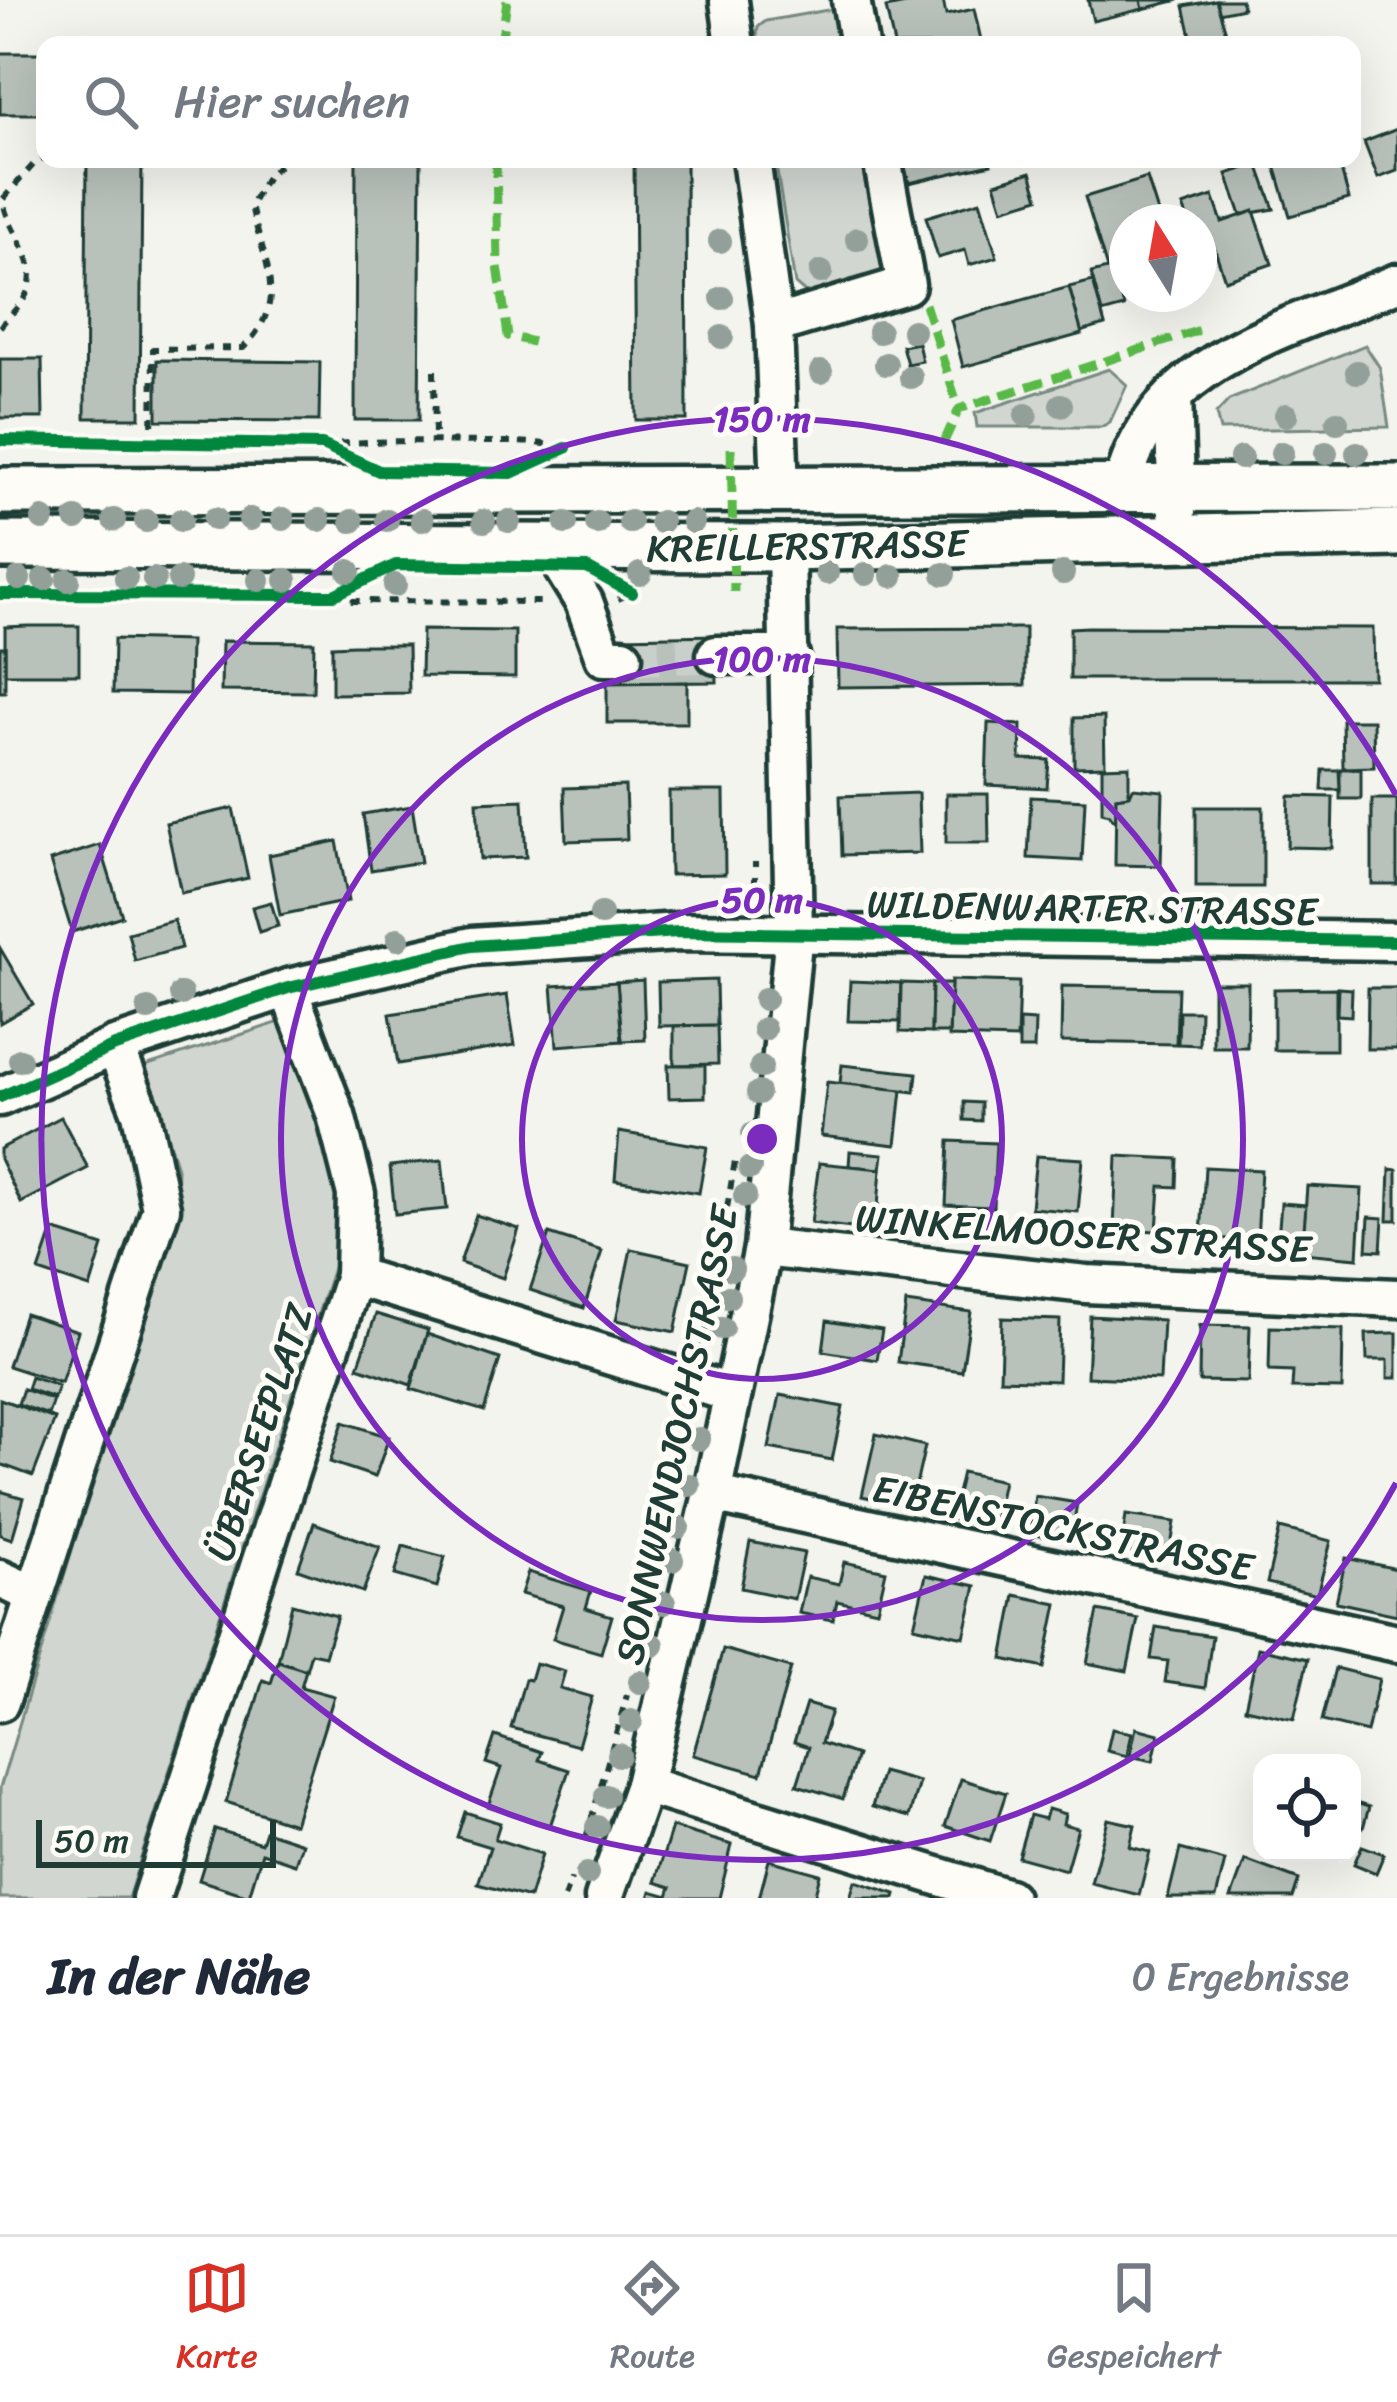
<!DOCTYPE html>
<html lang="de">
<meta charset="utf-8">
<style>
:root{--surface:#fff;--page:#f6f6f7;--text:#1f2937;--muted:#747a83;--line:#e0e1e3;--accent:#d93025}
body{margin:0;font-family:Sriracha,sans-serif;background:var(--page);color:var(--text)}
.controls{position:absolute;right:36px;bottom:36px;display:grid;overflow:hidden;border-radius:24px;box-shadow:0 12px 48px #0002}
.controls button{width:108px;height:108px;display:grid;place-items:center;padding:0;border:0;border-bottom:3px solid var(--line);background:var(--surface);color:var(--text);font:60px sans-serif}
.compass{position:absolute;left:1109px;top:204px;width:108px;height:108px;border-radius:50%;background:var(--surface);box-shadow:0 12px 48px #0002;rotate:349deg}
.scale{position:absolute;left:36px;bottom:30px;width:240px;box-sizing:border-box;padding-left:12px;border:6px solid #1f3d34;border-top:0;font-size:33px;line-height:42px;white-space:nowrap;color:#1f3d34;-webkit-text-stroke:9px #fdfcf7;paint-order:stroke}
.list{margin:0;padding:0;list-style:none}
h2{display:flex;justify-content:space-between;align-items:center;height:156px;margin:0;padding:0 48px;font-size:51px}
h2 small{font-size:39px;font-weight:400;color:var(--muted)}
.icon{flex:none;width:66px;height:66px;fill:none;stroke:currentColor;stroke-width:2;stroke-linecap:round;stroke-linejoin:round}
.map{position:relative;flex:none;width:1397px;height:1898px;overflow:hidden}
.search{position:absolute;background:var(--surface);box-shadow:0 12px 48px #0002;left:36px;right:36px;top:36px;height:132px;display:flex;align-items:center;gap:30px;box-sizing:border-box;padding:0 42px;border-radius:24px;color:var(--muted);font-size:45px}
.sheet{height:336px;background:var(--surface)}
nav{display:flex;justify-content:space-around;align-items:center;box-sizing:border-box;height:168px;border-top:3px solid var(--line);background:var(--surface);font-size:33px;color:var(--muted)}
nav a{display:grid;justify-items:center;gap:6px}
nav .on{color:var(--accent)}
.map>svg:first-child{display:block}
.green{fill:#d1d6d1;stroke:#788a82;stroke-width:3}
.building{fill:#b9c1bb;stroke:#1f3d34;stroke-width:3}
.lines{fill:none;stroke-linecap:round;stroke-linejoin:round}
.minor-tunnel{stroke:#c9cfca;stroke-width:36;stroke-dasharray:36 18;stroke-linecap:butt}
.minor-casing{stroke:#1f3d34;stroke-width:45}
.major-casing{stroke:#1f3d34;stroke-width:54}
.path{stroke:#1f3d34;stroke-width:6;stroke-dasharray:9 9;stroke-linecap:butt}
.minor{stroke:#fdfcf7;stroke-width:36}
.major{stroke:#fdfcf7;stroke-width:45}
.quiet{stroke:#58b947;stroke-width:9;stroke-dasharray:18 9;stroke-linecap:butt}
.cycleway-casing{stroke:#fdfcf7;stroke-width:20}
.cycleway{stroke:#00873e;stroke-width:12}
.tree{fill:#93a099}
.ring{fill:none;stroke:#7b2cbf;stroke-width:6}
.labels{text-anchor:middle;stroke-width:10;stroke-linejoin:round;paint-order:stroke}
.street-label{font-size:39px;fill:#1f3d34;stroke:#fdfcf7}
.centre{fill:#7b2cbf;stroke:#fdfcf7;stroke-width:6}
.ring-label{font-size:36px;text-anchor:middle;font-weight:bold;fill:#7b2cbf;stroke:#fdfcf7;stroke-width:10;stroke-linejoin:round;paint-order:stroke}
</style>
<div class="map">
<svg width="1397" height="1898" viewBox="0 0 1397 1898">
<rect width="100%" height="100%" fill="#f4f4ef"/>
<filter id="ink" filterUnits="userSpaceOnUse"><feTurbulence type="fractalNoise" baseFrequency=".00833" numOctaves="2"/><feDisplacementMap in="SourceGraphic" scale="24" xChannelSelector="R" yChannelSelector="G"/><feConvolveMatrix kernelMatrix="1 2 1 2 8 2 1 2 1" color-interpolation-filters="sRGB"/></filter>
<g filter="url(#ink)">
<g class="green">
<path d="M833 9 844 16 848 45H756L758 27 766 21Z"/>
<path d="M775 159H867L887 257 878 284 816 302 795 284Z"/>
<path d="M1365 345 1380 368 1389 427 1220 430 1216 414 1229 400Z"/>
<path d="M1109 369 1127 385 1110 422 1101 427H977L975 413Z"/>
<path d="M283 1021 322 1119 340 1195 334 1265 128 1898H0V1788L176 1205 177 1168 145 1066Z"/>
</g>
<g class="building">
<path d="M925 0H943L946 15 974 9 981 40 957 45H894L886 8Z"/>
<path d="M1088 0H1141L1143 9 1093 21Z"/>
<path d="M1141 0H1179L1143 9Z"/>
<path d="M1216 0H1241L1243 8 1219 13Z"/>
<path d="M1216 0 1229 42 1193 45 1184 6Z"/>
<rect x="0" y="53" width="45" height="61"/>
<path d="M1397 129V171L1378 178 1364 142Z"/>
<path d="M87 159H142L140 418H85Z"/>
<path d="M356 159H421L419 420H355Z"/>
<path d="M686 159 687 420H636L634 160Z"/>
<path d="M903 159H990L991 164 909 183Z"/>
<path d="M1273 159H1338L1349 199 1290 216Z"/>
<path d="M1258 164 1274 209 1241 215 1227 174Z"/>
<path d="M1031 172 1039 198 1003 209 995 183Z"/>
<path d="M1147 178 1161 222H1127V266L1108 272 1085 197Z"/>
<path d="M1213 196 1222 222 1254 211 1272 264 1225 280 1212 241 1199 246V222H1189L1183 206Z"/>
<path d="M980 201 997 257 969 265 965 250 938 258 926 217Z"/>
<path d="M1107 269 1114 270 1124 307 1102 313 1091 273Z"/>
<path d="M1093 281 1105 325 1081 332 1069 287Z"/>
<path d="M1069 287 1082 334 963 367 951 320Z"/>
<path d="M918 343 922 361 907 364 902 346Z"/>
<path d="M0 359H42L43 418H0Z"/>
<path d="M157 360 320 362 319 421 157 420Z"/>
<path d="M28 626H79V674H5V627Z"/>
<path d="M1088 627 1373 628 1374 679H1070V628Z"/>
<path d="M1025 628V685L838 687 837 629Z"/>
<path d="M422 630 515 631V677L421 676Z"/>
<path d="M716 635 717 682 623 683V637Z"/>
<path d="M114 639 190 641 189 694 113 693Z"/>
<path d="M222 641 314 642 313 692 221 691Z"/>
<path d="M354 645H408L409 693 332 694V646Z"/>
<rect x="0" y="647" width="5" height="45"/>
<path d="M687 682V723H607V683Z"/>
<path d="M1104 717 1105 766 1074 767V718Z"/>
<path d="M1342 720H1373L1374 767 1343 768Z"/>
<path d="M988 723 1021 725 1020 759 1049 760 1047 788 986 785Z"/>
<path d="M1129 766V795L1116 797V823L1109 814 1102 812V767Z"/>
<rect x="1340" y="769" width="21" height="30"/>
<path d="M1323 770H1339L1340 790H1322Z"/>
<path d="M625 786 627 839 566 841 564 788Z"/>
<path d="M1133 788 1163 791 1161 866 1115 865 1116 797 1130 795Z"/>
<path d="M669 791H724L725 874 670 875Z"/>
<path d="M918 793 920 853 842 855 840 796Z"/>
<path d="M946 794H988L989 843H946Z"/>
<path d="M1289 796 1333 797 1332 848 1287 847Z"/>
<path d="M1031 797 1085 800 1082 861 1028 858Z"/>
<rect x="1372" y="799" width="25" height="85"/>
<path d="M523 800 526 857 480 859 477 802Z"/>
<path d="M412 806 421 862 371 870 363 814Z"/>
<rect x="1196" y="807" width="67" height="80"/>
<path d="M233 808 248 878 181 893 166 823Z"/>
<path d="M337 841 348 901 280 915 269 855Z"/>
<path d="M100 845 122 916 72 932 50 861Z"/>
<path d="M271 902 278 926 259 932 252 907Z"/>
<path d="M174 920 181 948 135 961 128 933Z"/>
<path d="M0 948 33 1004 0 1023Z"/>
<path d="M643 980 645 1040 622 1041 617 982Z"/>
<path d="M716 980 717 1025 659 1026 658 982Z"/>
<path d="M951 980 1019 982 1017 1039 949 1037Z"/>
<path d="M850 981 901 983 900 1022 848 1021Z"/>
<path d="M617 982 622 1041 557 1046 552 986Z"/>
<path d="M901 983 932 984 931 1033 900 1032Z"/>
<path d="M1213 983H1248L1247 1047H1213Z"/>
<path d="M932 984H951L949 1033H931Z"/>
<path d="M1062 986 1178 988 1176 1044 1061 1042Z"/>
<path d="M1336 988V1050H1274V989Z"/>
<path d="M1338 988 1352 989 1351 1016 1337 1015Z"/>
<path d="M1368 988H1397V1049H1367Z"/>
<path d="M507 995 515 1045 398 1064 390 1014Z"/>
<path d="M1179 1011H1200L1199 1045 1178 1044Z"/>
<path d="M1019 1020 1035 1021 1034 1049H1019Z"/>
<path d="M717 1025 718 1064 674 1065V1026Z"/>
<path d="M668 1065H705V1097L669 1098Z"/>
<path d="M842 1065 917 1073 915 1092 840 1083Z"/>
<path d="M827 1082 902 1090 896 1145 821 1136Z"/>
<path d="M964 1102 981 1103V1121L964 1120Z"/>
<path d="M61 1117 88 1168 21 1203 0 1159V1149Z"/>
<path d="M619 1132 707 1147 699 1193 615 1180Z"/>
<path d="M949 1141 996 1143 993 1207 946 1205Z"/>
<path d="M850 1151 883 1154 881 1169 849 1166Z"/>
<path d="M1036 1156 1083 1159 1078 1212 1031 1208Z"/>
<path d="M1117 1156 1178 1159 1177 1187 1160 1186 1157 1231 1114 1229Z"/>
<path d="M442 1160 447 1209 395 1214 390 1166Z"/>
<path d="M819 1163 881 1169 876 1231 811 1223Z"/>
<path d="M1205 1167 1261 1170 1257 1241 1201 1237Z"/>
<path d="M1390 1169 1397 1170V1220H1388Z"/>
<path d="M1307 1186 1362 1189 1358 1258 1302 1253Z"/>
<path d="M1281 1203 1306 1205 1302 1253 1277 1251Z"/>
<path d="M476 1215 519 1229 503 1278 460 1263Z"/>
<path d="M1369 1217 1383 1218 1381 1251 1367 1250Z"/>
<path d="M53 1230 103 1246 90 1288 39 1271Z"/>
<path d="M549 1234 602 1251 584 1308 530 1290Z"/>
<path d="M631 1249 690 1262 675 1332 616 1320Z"/>
<path d="M906 1303 971 1312 962 1371 898 1362Z"/>
<path d="M25 1314 78 1331 61 1383 8 1366Z"/>
<path d="M376 1314 428 1330 411 1385 358 1367Z"/>
<path d="M1090 1316 1163 1320 1160 1380 1087 1377Z"/>
<path d="M1002 1318 1060 1320 1058 1381 1000 1379Z"/>
<path d="M827 1321 882 1330 877 1360 823 1351Z"/>
<path d="M1200 1325 1250 1326 1248 1382 1199 1381Z"/>
<path d="M1270 1327 1343 1329 1342 1389 1292 1388 1293 1372 1269 1371Z"/>
<path d="M1393 1333H1397V1378H1388V1360H1367L1366 1334Z"/>
<path d="M427 1334 500 1359 484 1411 411 1389Z"/>
<path d="M31 1377 58 1386 54 1398 27 1389Z"/>
<path d="M23 1389 53 1400 48 1415 18 1404Z"/>
<path d="M780 1395 843 1407 832 1460 769 1448Z"/>
<path d="M0 1399 55 1419 33 1476 0 1464Z"/>
<path d="M343 1422 389 1437 375 1477 330 1462Z"/>
<path d="M876 1434 925 1446 911 1507 862 1496Z"/>
<path d="M962 1472 1003 1481 993 1528 951 1519Z"/>
<path d="M0 1491 24 1498 12 1539 0 1535Z"/>
<path d="M1035 1496 1077 1503 1071 1541 1029 1534Z"/>
<path d="M1126 1515 1175 1522 1169 1558 1121 1551Z"/>
<path d="M314 1523 380 1547 363 1592 298 1569Z"/>
<path d="M1280 1528 1331 1541 1317 1595 1267 1583Z"/>
<path d="M750 1542 804 1553 794 1599 741 1588Z"/>
<path d="M403 1546 445 1557 437 1587 395 1575Z"/>
<path d="M1346 1558 1397 1569V1615L1336 1602Z"/>
<path d="M844 1562 886 1571 877 1610 837 1601 833 1620 799 1613 807 1577 839 1584Z"/>
<path d="M528 1572 591 1591 586 1608 612 1616 601 1653 553 1639 563 1606 521 1594Z"/>
<path d="M926 1575 976 1586 964 1637 914 1626Z"/>
<path d="M1015 1595 1057 1604 1044 1668 1003 1659Z"/>
<path d="M292 1604 337 1616 325 1656 311 1653 306 1670 278 1661Z"/>
<path d="M1098 1611 1138 1619 1127 1671 1087 1663Z"/>
<path d="M1156 1627 1212 1636 1205 1688 1165 1682 1168 1661 1151 1659Z"/>
<path d="M1258 1648 1308 1659 1294 1719 1245 1708Z"/>
<path d="M723 1649 791 1668 761 1774 693 1755Z"/>
<path d="M278 1661 306 1670 301 1687 334 1696 294 1824 226 1802 263 1680 271 1683Z"/>
<path d="M535 1663 565 1671 560 1688 592 1697 578 1746 511 1728 525 1679 530 1680Z"/>
<path d="M1335 1668 1379 1679 1367 1732 1322 1721Z"/>
<path d="M806 1704 831 1711 821 1743 857 1755 843 1799 797 1785 809 1747 794 1742Z"/>
<path d="M1136 1728 1159 1734 1153 1761 1130 1756Z"/>
<path d="M1112 1729 1132 1733 1127 1756 1107 1751Z"/>
<path d="M495 1736 542 1752 539 1760 569 1770 550 1826 488 1806 501 1768 486 1763Z"/>
<path d="M882 1772 919 1782 909 1817 872 1807Z"/>
<path d="M961 1779 1006 1793 990 1841 945 1826Z"/>
<path d="M1352 1802 1369 1807 1363 1828 1352 1825Z"/>
<path d="M1048 1809 1065 1814 1063 1824 1078 1828 1066 1870 1018 1857 1030 1815 1045 1819Z"/>
<path d="M465 1812 500 1823 495 1839 542 1854 529 1898 478 1884 490 1847 457 1837Z"/>
<path d="M1108 1819 1135 1825 1130 1847 1150 1852 1139 1895 1091 1883Z"/>
<path d="M672 1827 732 1845 719 1898H649L651 1891 668 1896 671 1887 655 1882Z"/>
<path d="M215 1829 261 1843 265 1831 302 1843 295 1864 262 1853 249 1896 199 1880Z"/>
<path d="M1362 1846 1384 1854 1376 1873 1354 1864Z"/>
<path d="M1180 1849 1225 1861 1216 1898H1168Z"/>
<path d="M769 1860 820 1874 814 1898H759Z"/>
<path d="M1245 1860 1299 1880 1293 1898H1231Z"/>
<path d="M855 1881 896 1894 895 1898H850Z"/>
</g>
<g class="lines">
<path class="minor-tunnel" d="M623 657 716 655"/>
<g class="minor-casing">
<g id="minor">
<path d="M851 0 859 45"/>
<path d="M729 1 735 45"/>
<path d="M751 159 774 325 780 491"/>
<path d="M774 325 906 285 882 159"/>
<path d="M1173 396 1177 512"/>
<path d="M1122 490C1147 360 1291 328 1397 283"/>
<path d="M559 548 563 568 584 602 604 657H623"/>
<path d="M716 655H790"/>
<path d="M0 1097 115 1046 288 988 472 946 678 932 1397 941"/>
<path d="M763 1248 1086 1284 1397 1298"/>
<path d="M354 1276 730 1393"/>
<path d="M712 1494 1397 1643"/>
<path d="M0 1579 35 1595"/>
<path d="M0 1702 161 1208 141 1113 115 1046"/>
<path d="M644 1785 1008 1898"/>
<path d="M151 1898 354 1276 356 1194 336 1115 288 988"/>
<path d="M604 1898 644 1785 712 1494 763 1248 794 932 786 548"/>
</g>
</g>
<g class="major-casing">
<g id="major">
<path d="M0 491 1397 488"/>
<path d="M0 545 786 548 1397 533"/>
</g>
</g>
<g class="path">
<path d="M0 327C7 317 19 308 25 297 45 261 7 235 3 199L34 164 45 158"/>
<path d="M434 370 435 441"/>
<path d="M152 443 153 349 243 348C292 300 262 261 251 205L267 176 286 159"/>
<path d="M322 445C376 440 428 441 482 442 510 442 538 441 566 448"/>
<path d="M334 595 347 601 545 602"/>
<path d="M618 599 632 593"/>
<path d="M755 903V862"/>
<path d="M703 1349 735 1161"/>
<path d="M586 1838 627 1695"/>
<path d="M564 1898 571 1879"/>
</g>
<use href="#minor" class="minor"/>
<use href="#major" class="major"/>
<g class="quiet">
<path d="M501 45 507 0"/>
<path d="M496 159 498 266 508 336 533 342"/>
<path d="M925 304 959 409"/>
<path d="M944 442 959 409 1203 329"/>
<path d="M731 448 734 592"/>
</g>
<g class="cycleway-casing">
<g id="cycleway">
<path d="M0 440 322 445 379 471 511 473 566 448"/>
<path d="M0 594 334 595 396 565 587 568 632 593"/>
<path d="M0 1097 115 1046 288 988 472 946 678 932 1397 941"/>
</g>
</g>
<use href="#cycleway" class="cycleway"/>
</g>
<g class="tree">
<circle cx="857" cy="239" r="12"/>
<circle cx="720" cy="241" r="12"/>
<circle cx="821" cy="272" r="12"/>
<circle cx="722" cy="298" r="12"/>
<circle cx="913" cy="331" r="12"/>
<circle cx="879" cy="332" r="12"/>
<circle cx="722" cy="337" r="12"/>
<circle cx="886" cy="364" r="12"/>
<circle cx="821" cy="372" r="12"/>
<circle cx="1357" cy="372" r="12"/>
<circle cx="911" cy="377" r="12"/>
<circle cx="1061" cy="405" r="12"/>
<circle cx="1026" cy="415" r="12"/>
<circle cx="1286" cy="415" r="12"/>
<circle cx="1337" cy="422" r="12"/>
<circle cx="1282" cy="453" r="12"/>
<circle cx="1326" cy="453" r="12"/>
<circle cx="1357" cy="453" r="12"/>
<circle cx="1241" cy="458" r="12"/>
<circle cx="43" cy="519" r="12"/>
<circle cx="76" cy="519" r="12"/>
<circle cx="215" cy="519" r="12"/>
<circle cx="250" cy="519" r="12"/>
<circle cx="283" cy="519" r="12"/>
<circle cx="114" cy="520" r="12"/>
<circle cx="181" cy="520" r="12"/>
<circle cx="319" cy="520" r="12"/>
<circle cx="387" cy="520" r="12"/>
<circle cx="422" cy="520" r="12"/>
<circle cx="146" cy="521" r="12"/>
<circle cx="352" cy="521" r="12"/>
<circle cx="484" cy="521" r="12"/>
<circle cx="509" cy="521" r="12"/>
<circle cx="630" cy="522" r="12"/>
<circle cx="661" cy="522" r="12"/>
<circle cx="693" cy="522" r="12"/>
<circle cx="566" cy="523" r="12"/>
<circle cx="597" cy="523" r="12"/>
<circle cx="349" cy="571" r="12"/>
<circle cx="827" cy="573" r="12"/>
<circle cx="1063" cy="573" r="12"/>
<circle cx="640" cy="574" r="12"/>
<circle cx="866" cy="574" r="12"/>
<circle cx="944" cy="574" r="12"/>
<circle cx="892" cy="576" r="12"/>
<circle cx="126" cy="578" r="12"/>
<circle cx="19" cy="579" r="12"/>
<circle cx="44" cy="579" r="12"/>
<circle cx="154" cy="579" r="12"/>
<circle cx="179" cy="579" r="12"/>
<circle cx="68" cy="580" r="12"/>
<circle cx="259" cy="580" r="12"/>
<circle cx="286" cy="580" r="12"/>
<circle cx="395" cy="585" r="12"/>
<circle cx="601" cy="914" r="12"/>
<circle cx="398" cy="939" r="12"/>
<circle cx="181" cy="994" r="12"/>
<circle cx="765" cy="999" r="12"/>
<circle cx="148" cy="1009" r="12"/>
<circle cx="764" cy="1029" r="12"/>
<circle cx="20" cy="1060" r="12"/>
<circle cx="761" cy="1067" r="12"/>
<circle cx="758" cy="1093" r="12"/>
<circle cx="753" cy="1134" r="12"/>
<circle cx="750" cy="1168" r="12"/>
<circle cx="745" cy="1196" r="12"/>
<circle cx="732" cy="1269" r="12"/>
<circle cx="728" cy="1297" r="12"/>
<circle cx="722" cy="1328" r="12"/>
<circle cx="699" cy="1439" r="12"/>
<circle cx="689" cy="1485" r="12"/>
<circle cx="678" cy="1527" r="12"/>
<circle cx="672" cy="1560" r="12"/>
<circle cx="664" cy="1603" r="12"/>
<circle cx="653" cy="1645" r="12"/>
<circle cx="640" cy="1682" r="12"/>
<circle cx="631" cy="1721" r="12"/>
<circle cx="619" cy="1755" r="12"/>
<circle cx="606" cy="1796" r="12"/>
<circle cx="597" cy="1827" r="12"/>
<circle cx="587" cy="1874" r="12"/>
</g>
</g>
<g class="ring">
<circle cx="762" cy="1139" r="240"/>
<circle cx="762" cy="1139" r="481"/>
<path d="M1396 1483A721 721 0 1 1 1396 795"/>
</g>
<g class="labels">
<g class="street-label">
<text transform="translate(807 545) rotate(-1)" y="14">KREILLERSTRASSE</text>
<text transform="translate(1092 907) rotate(1)" y="14">WILDENWARTER STRASSE</text>
<text transform="translate(1083 1233) rotate(4)" y="14">WINKELMOOSER STRASSE</text>
<text transform="translate(259 1432) rotate(-72)" y="14">ÜBERSEEPLATZ</text>
<text transform="translate(676 1435) rotate(-78)" y="14">SONNWENDJOCHSTRASSE</text>
<text transform="translate(1063 1527) rotate(12)" y="14">EIBENSTOCKSTRASSE</text>
</g>
</g>
<circle cx="762" cy="1139" r="18" class="centre"/>
<g class="ring-label">
<text x="762" y="431">150 m</text>
<text x="762" y="671">100 m</text>
<text x="762" y="912">50 m</text>
</g>
</svg>
<div class="controls">
<button><svg class="icon" aria-label="locate" viewBox="0 0 24 24"><circle cx="12" cy="12" r="6"/><path d="M12 2v4M12 18v4M2 12h4M18 12h4"/></svg></button>
</div>
<svg class="compass" viewBox="-18 -18 36 36"><path d="M0-13l5 13h-10z" fill="#e53935"/><path d="M0 13l5-13h-10z" fill="#747a83"/></svg>
<div class="scale">50 m</div>
<div class="search"><svg class="icon" aria-label="search" viewBox="0 0 24 24"><circle cx="10" cy="10" r="6"/><path d="M15 15l6 6"/></svg>Hier suchen</div>
</div>
<section class="sheet">
<h2>In der Nähe<small>0 Ergebnisse</small></h2>
<ul class="list">
</ul>
</section>
<nav>
<a class="on"><svg class="icon" aria-label="map" viewBox="0 0 24 24"><path d="M3 6l6-2 6 2 6-2v14l-6 2-6-2-6 2zM9 4v14M15 6v14"/></svg>Karte</a>
<a><svg class="icon" aria-label="directions" viewBox="0 0 24 24"><path d="M12 3l9 9-9 9-9-9zM9 14v-3h6M13 9l2 2-2 2"/></svg>Route</a>
<a><svg class="icon" aria-label="saved" viewBox="0 0 24 24"><path d="M7 4h10v16l-5-4-5 4z"/></svg>Gespeichert</a>
</nav>
